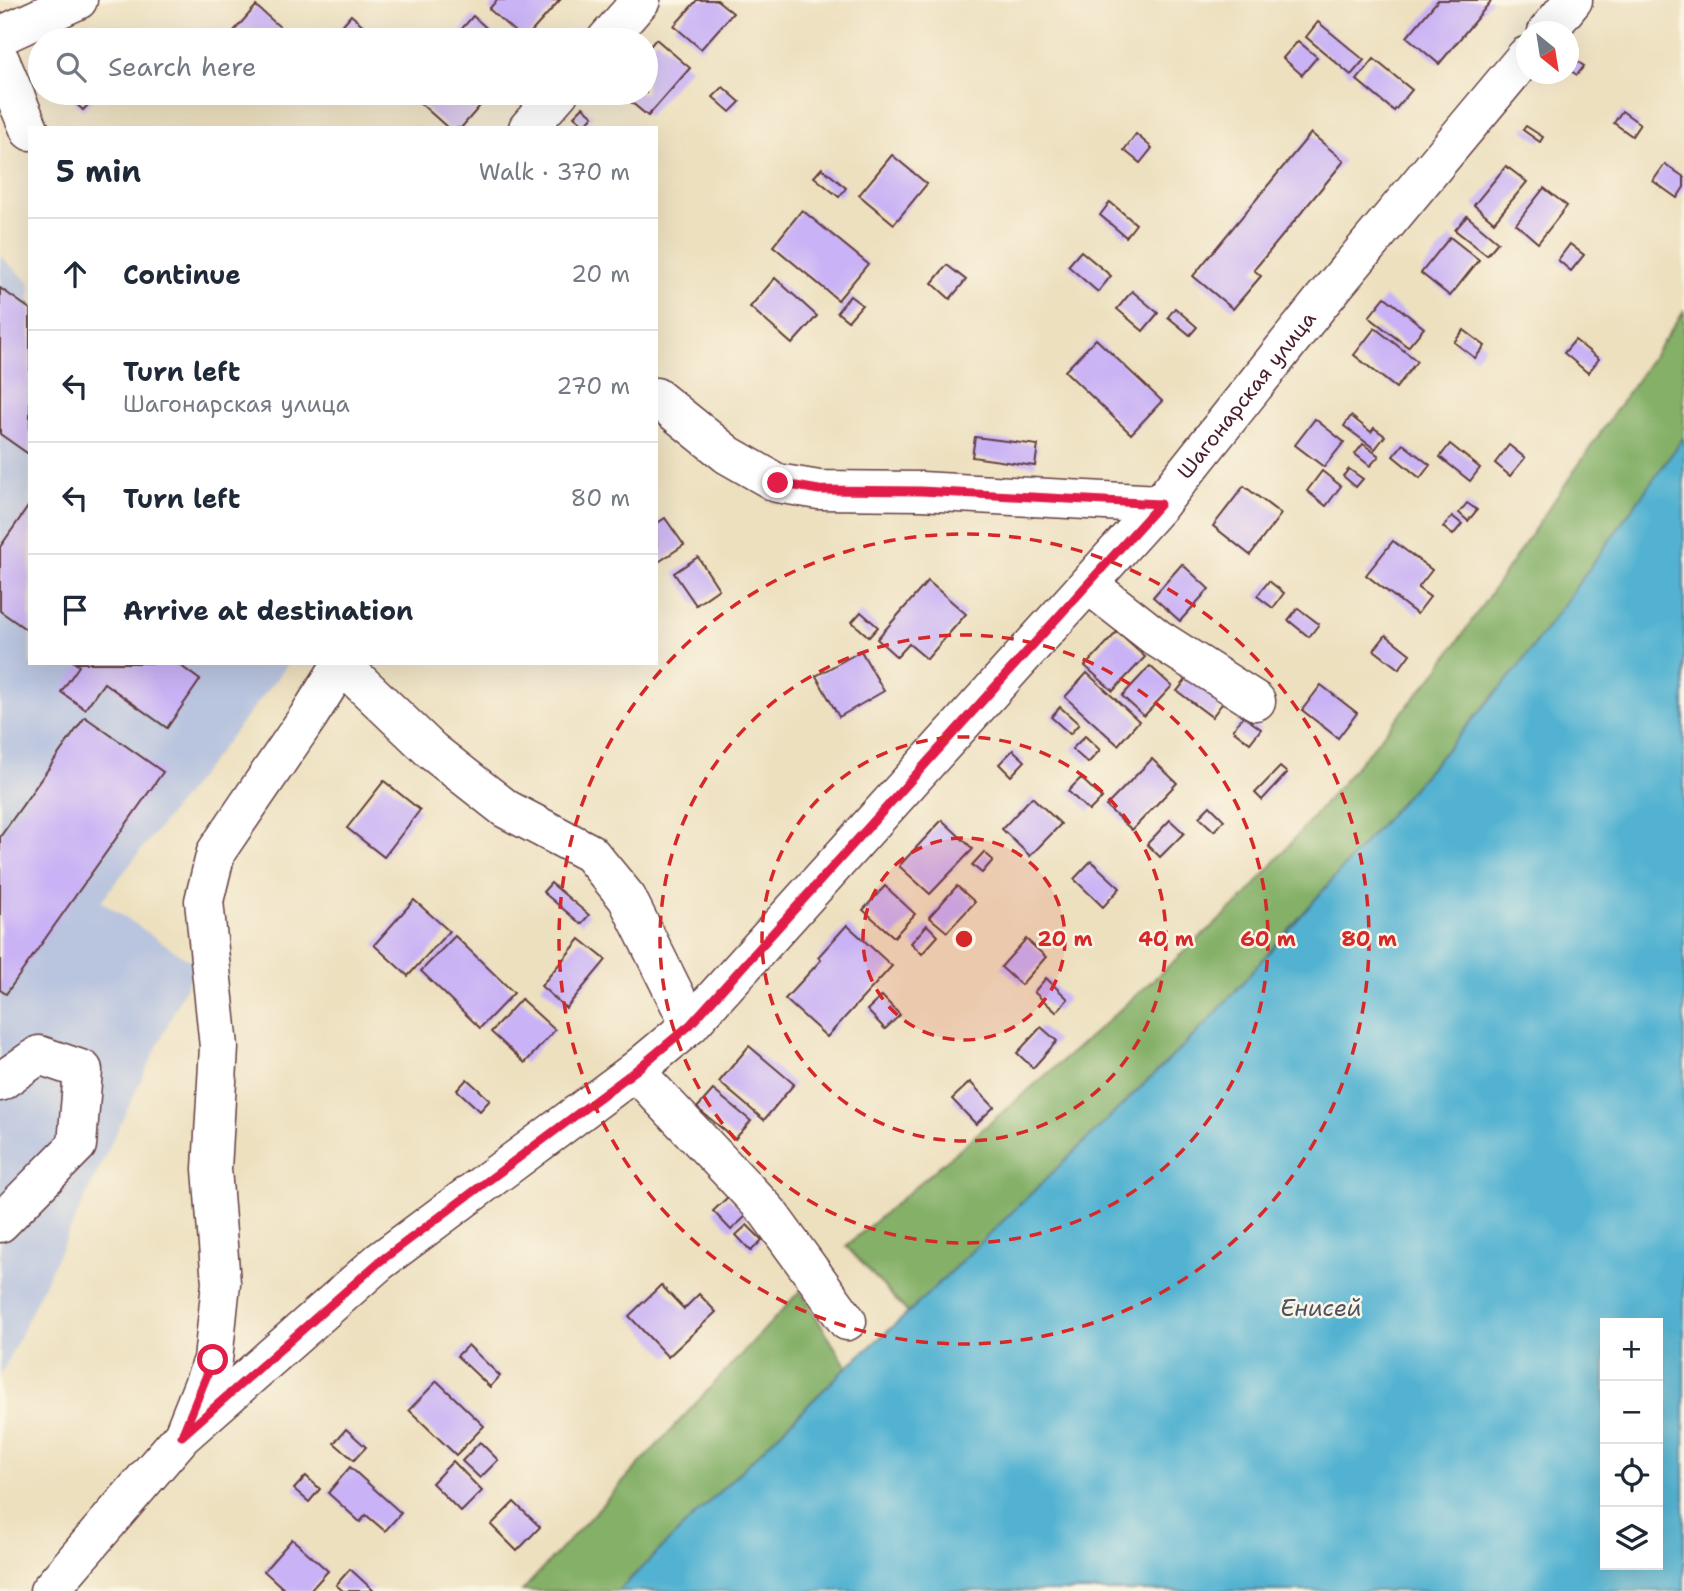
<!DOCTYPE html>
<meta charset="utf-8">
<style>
:root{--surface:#fff;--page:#f2f2f3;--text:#1f2937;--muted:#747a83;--line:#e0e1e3}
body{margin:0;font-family:"Shantell Sans",sans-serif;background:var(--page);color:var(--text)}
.controls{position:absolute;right:21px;bottom:21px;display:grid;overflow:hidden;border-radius:0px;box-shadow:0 7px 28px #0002}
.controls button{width:63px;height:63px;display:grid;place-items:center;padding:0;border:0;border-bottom:2px solid var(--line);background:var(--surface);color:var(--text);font:35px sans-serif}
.compass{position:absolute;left:1516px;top:21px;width:63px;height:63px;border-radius:50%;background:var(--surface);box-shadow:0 7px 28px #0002;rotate:150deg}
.stop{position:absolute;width:21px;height:21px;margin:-16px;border:5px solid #e11d48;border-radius:50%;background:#fff}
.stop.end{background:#e11d48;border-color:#fff;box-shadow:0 2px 7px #0008}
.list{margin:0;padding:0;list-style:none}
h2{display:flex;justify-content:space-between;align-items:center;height:91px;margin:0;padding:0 28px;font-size:30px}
h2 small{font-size:23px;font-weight:400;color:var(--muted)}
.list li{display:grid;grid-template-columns:46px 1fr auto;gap:21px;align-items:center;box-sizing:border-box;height:112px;padding:0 28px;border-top:2px solid var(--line)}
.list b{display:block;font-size:26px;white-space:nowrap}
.list p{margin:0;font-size:23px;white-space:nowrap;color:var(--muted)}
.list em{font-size:23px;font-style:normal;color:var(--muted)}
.icon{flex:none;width:38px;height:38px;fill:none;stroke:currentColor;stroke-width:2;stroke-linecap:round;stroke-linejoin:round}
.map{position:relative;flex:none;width:1684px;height:1591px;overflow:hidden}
.search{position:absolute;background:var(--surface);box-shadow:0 7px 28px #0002;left:28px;top:28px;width:630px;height:77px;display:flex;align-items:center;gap:18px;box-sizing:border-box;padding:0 24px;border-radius:38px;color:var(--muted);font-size:26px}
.panel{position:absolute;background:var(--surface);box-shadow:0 7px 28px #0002;left:28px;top:126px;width:630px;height:539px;border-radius:0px}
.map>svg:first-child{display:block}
.industrial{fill:#b9c4de}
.forest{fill:#84b068;stroke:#67684a;stroke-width:2}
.water{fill:#52b2d1;stroke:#4e687e;stroke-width:2;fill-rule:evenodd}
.building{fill:#c9b2f5}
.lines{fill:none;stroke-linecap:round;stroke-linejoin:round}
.minor-casing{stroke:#623c41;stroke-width:41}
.minor{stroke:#fff;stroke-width:38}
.route{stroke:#e11d48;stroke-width:9}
.ring{fill:none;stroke:#d62828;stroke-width:3.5;stroke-dasharray:12 9}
.labels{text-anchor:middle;stroke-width:5;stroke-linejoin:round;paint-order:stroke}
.street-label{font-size:21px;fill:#4a1f2b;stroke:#fcf5e5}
.water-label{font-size:23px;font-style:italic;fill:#4d5265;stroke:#fcf5e5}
.centre{fill:#d62828;stroke:#fcf5e5;stroke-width:3.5}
.ring-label{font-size:21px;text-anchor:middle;font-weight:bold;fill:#d62828;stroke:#fcf5e5;stroke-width:5;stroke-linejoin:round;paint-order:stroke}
</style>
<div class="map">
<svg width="1684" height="1591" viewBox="0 0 1684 1591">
<rect width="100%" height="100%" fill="#fcf5e5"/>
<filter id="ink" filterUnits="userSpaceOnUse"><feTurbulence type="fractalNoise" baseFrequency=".0143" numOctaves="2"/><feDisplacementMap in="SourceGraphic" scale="14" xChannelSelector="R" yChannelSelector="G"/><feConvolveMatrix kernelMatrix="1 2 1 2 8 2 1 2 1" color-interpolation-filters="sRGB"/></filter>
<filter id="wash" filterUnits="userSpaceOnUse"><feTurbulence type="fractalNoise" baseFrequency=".00686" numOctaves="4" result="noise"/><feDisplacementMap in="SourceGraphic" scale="28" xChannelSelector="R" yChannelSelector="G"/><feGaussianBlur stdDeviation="1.57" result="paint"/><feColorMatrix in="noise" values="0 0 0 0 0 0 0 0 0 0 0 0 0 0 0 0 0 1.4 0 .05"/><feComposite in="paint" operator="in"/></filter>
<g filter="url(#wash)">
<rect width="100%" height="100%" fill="#ede0bf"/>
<path class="industrial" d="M0 256 30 283V663H289L101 901 196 965 0 1377Z"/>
<g class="forest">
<path d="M1684 311V437L1517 669 1208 1022 908 1313 846 1246 1075 1050 1244 898 1438 670Z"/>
<path d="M800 1291 847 1367 618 1591H522Z"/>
</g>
<path class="water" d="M1684 437V1591H618L847 1367 908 1313 1208 1022 1517 669ZM1605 1323H1658V1565H1605Z"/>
<g id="blocks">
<g class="building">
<path d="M497 0H560L524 40 489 9Z"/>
<path d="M697 0H717L733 13 701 49 674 26Z"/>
<path d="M1438 0H1492L1439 64 1407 37Z"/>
<path d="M256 6 281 28 271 40H226Z"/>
<path d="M351 15 380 40H340L334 35Z"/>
<path d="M473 16 500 40H452Z"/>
<path d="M1318 22 1364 60 1351 75 1306 37Z"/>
<path d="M656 39 690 68 648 116 620 93H646V51Z"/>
<path d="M1298 41 1317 57 1302 75 1283 58Z"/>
<path d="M1374 59 1412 90 1394 111 1357 80Z"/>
<path d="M1575 60 1584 66 1577 75 1568 69Z"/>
<path d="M723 87 740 102 730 112 713 97Z"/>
<path d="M79 93H89L95 98 83 110 73 101Z"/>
<path d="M429 93H503L497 99 491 93 461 128H448L420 103Z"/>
<path d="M583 107 593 116 585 125 574 116Z"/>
<path d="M1622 111 1640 124 1632 136 1614 123Z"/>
<path d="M1526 126 1543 137 1540 142 1523 130Z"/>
<path d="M1311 133 1344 161 1254 270 1261 276 1233 309 1193 276Z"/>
<path d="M1136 134 1152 148 1140 163 1124 150Z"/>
<path d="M892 155 927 184 894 224 859 195Z"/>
<path d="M1665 164 1684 177V187L1677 198 1653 181Z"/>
<path d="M1506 166 1527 182 1494 222 1474 205Z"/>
<path d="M822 168 846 188 839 197 814 177Z"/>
<path d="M1544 188 1567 206 1538 243 1516 224Z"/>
<path d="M1110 202 1136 224 1126 237 1100 215Z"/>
<path d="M802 210 868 264 838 300 773 246Z"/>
<path d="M1467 216 1498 242 1487 255 1455 230Z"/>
<path d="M1450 237 1479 260 1450 296 1421 273Z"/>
<path d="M1570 244 1584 255 1571 271 1558 260Z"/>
<path d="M1081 251 1111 276 1098 292 1068 266Z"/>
<path d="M947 265 966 280 950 299 932 283Z"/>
<path d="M775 278 817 316 792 344 750 307Z"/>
<path d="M0 288 30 309V455L0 434Z"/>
<path d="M1132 291 1158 313 1143 331 1117 309Z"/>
<path d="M850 296 862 305 848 321 837 312Z"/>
<path d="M1385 297 1424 328 1408 347 1369 317Z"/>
<path d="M1175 308 1197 327 1190 335 1168 317Z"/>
<path d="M1375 328 1417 361 1396 388 1354 355Z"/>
<path d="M1464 330 1485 346 1475 358 1454 342Z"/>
<path d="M1096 339 1162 401 1131 434 1065 371Z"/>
<path d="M1575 340 1599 359 1588 373 1564 353Z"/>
<path d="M1351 416 1371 432 1374 428 1385 436 1375 449 1344 426Z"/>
<path d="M1315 419 1344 442 1324 467 1295 445Z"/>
<path d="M975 437 1038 445 1035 466 972 457Z"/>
<path d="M1363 444 1379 456 1370 466 1355 454Z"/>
<path d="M1403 444 1430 465 1420 478 1393 456Z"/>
<path d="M1450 444 1480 468 1470 481 1440 457Z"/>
<path d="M1509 445 1525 458 1510 476 1495 463Z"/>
<path d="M1349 469 1363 479 1356 487 1343 476Z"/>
<path d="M1322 471 1341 486 1326 506 1307 491Z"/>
<path d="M1244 486 1281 514 1250 555 1213 526Z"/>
<path d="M1467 503 1477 510 1468 521 1459 513Z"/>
<path d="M30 504V632L0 611V547Z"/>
<path d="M1452 516 1462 524 1453 535 1443 527Z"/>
<path d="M665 518 684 545 657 563 656 524Z"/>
<path d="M1393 541 1432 570 1418 588 1430 597 1417 614 1366 575Z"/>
<path d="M698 557 719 589 696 605 674 573Z"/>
<path d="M1182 564 1209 589 1180 621 1153 597Z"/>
<path d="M928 581 966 614 927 659 909 644 897 657 877 639Z"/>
<path d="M1269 581 1284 593 1273 608 1257 596Z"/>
<path d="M1298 608 1319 624 1309 637 1288 620Z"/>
<path d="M861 612 878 627 869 637 852 622Z"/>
<path d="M1117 632 1145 657 1113 691 1085 666Z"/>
<path d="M1386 635 1410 654 1399 669 1374 650Z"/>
<path d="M861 651 884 691 839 717 816 676Z"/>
<path d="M75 663H177L200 680 167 728 104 683 85 709 61 692 79 666Z"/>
<path d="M1150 666 1172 686 1144 716 1122 696Z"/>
<path d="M1087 673 1139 721 1118 745 1065 697Z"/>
<path d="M1190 675 1224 701 1212 717 1177 691Z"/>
<path d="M1321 685 1357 713 1338 738 1302 710Z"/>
<path d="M1060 707 1079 724 1070 734 1051 717Z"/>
<path d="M1243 716 1261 729 1250 743 1233 730Z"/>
<path d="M85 717 163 772 6 994 0 990V837Z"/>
<path d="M1085 736 1100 750 1088 763 1072 749Z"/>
<path d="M1013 750 1025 761 1011 776 999 764Z"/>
<path d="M1152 759 1177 783 1132 830 1106 806Z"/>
<path d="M1280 767 1287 773 1262 800 1255 793Z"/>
<path d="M1081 778 1102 798 1089 811 1068 791Z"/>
<path d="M384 781 420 810 384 857 347 828Z"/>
<path d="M1032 797 1061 824 1030 856 1002 829Z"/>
<path d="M1210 806 1224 820 1214 831 1199 817Z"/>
<path d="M942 820 973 849 930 894 899 866Z"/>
<path d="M1170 820 1184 833 1160 857 1147 844Z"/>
<path d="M984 852 993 860 982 873 972 865Z"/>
<path d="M1091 861 1120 888 1103 907 1074 879Z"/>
<path d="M551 883 589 915 581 924 543 892Z"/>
<path d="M885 886 915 914 894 937 863 910Z"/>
<path d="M957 886 975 902 947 932 929 917Z"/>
<path d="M414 900 449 931 408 976 374 945Z"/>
<path d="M847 925 892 966 827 1037 785 999 821 960 818 957Z"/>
<path d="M927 925 938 936 922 954 911 943Z"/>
<path d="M455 936 514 993 480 1028 421 971Z"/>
<path d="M580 939 606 960 566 1008 541 986Z"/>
<path d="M1026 939 1046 957 1021 985 1001 967Z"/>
<path d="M1046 978 1068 999 1056 1012 1034 992Z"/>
<path d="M882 996 900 1015 885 1029 867 1010Z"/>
<path d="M521 999 555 1030 525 1063 491 1032Z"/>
<path d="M1041 1027 1057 1041 1033 1068 1017 1053Z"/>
<path d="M749 1046 794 1084 764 1120 719 1082Z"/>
<path d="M467 1079 490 1100 480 1111 457 1090Z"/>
<path d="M970 1082 994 1107 976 1124 952 1099Z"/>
<path d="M713 1090 751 1121 735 1139 697 1108Z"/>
<path d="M728 1197 746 1216 731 1230 713 1211Z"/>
<path d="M747 1225 762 1240 751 1251 736 1235Z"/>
<path d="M661 1285 684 1309 699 1294 716 1312 668 1357 629 1316Z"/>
<path d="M468 1345 500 1376 490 1387 457 1356Z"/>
<path d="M437 1381 484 1426 456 1455 409 1410Z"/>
<path d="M346 1429 366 1447 354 1460 334 1443Z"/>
<path d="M480 1442 498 1460 480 1478 462 1461Z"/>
<path d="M453 1461 482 1491 461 1512 432 1483Z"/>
<path d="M350 1467 401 1513 385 1531 366 1515 360 1522 328 1493Z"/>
<path d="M306 1476 320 1489 309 1502 294 1489Z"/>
<path d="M514 1502 540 1527 517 1551 491 1525Z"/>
<path d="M292 1539 328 1571 310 1591H286L264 1571Z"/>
<path d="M350 1569 374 1591H343L336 1585Z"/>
</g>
</g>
</g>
<g filter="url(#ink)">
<use href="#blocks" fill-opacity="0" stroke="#623c41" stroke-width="2"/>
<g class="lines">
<g class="minor-casing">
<g id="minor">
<path d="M1547 32 1573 0"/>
<path d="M0 36 78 0"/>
<path d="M606 40 641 0"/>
<path d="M0 60 30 131"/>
<path d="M528 128 559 93"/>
<path d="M656 397 728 455 777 483 819 490 921 491 1160 504"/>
<path d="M1088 584 1157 638 1256 701"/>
<path d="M341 664 432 751 506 809 590 853 627 898 690 1025"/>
<path d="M635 1071 767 1211 847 1321"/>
<path d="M0 1082 39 1055 83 1070 77 1145 0 1223"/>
<path d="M185 1430 213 1360 221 1283 212 1169 219 1047 204 901 216 852 308 717 342 663"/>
<path id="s1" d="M49 1591 182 1436 379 1262 635 1071 690 1025 1160 504 1321 302 1526 56"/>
</g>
</g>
<use href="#minor" class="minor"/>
</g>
</g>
<g class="lines" filter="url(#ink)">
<path class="route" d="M213 1360 182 1436 379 1262 635 1071 690 1025 1160 504 921 491 819 490 778 483"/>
</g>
<circle cx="964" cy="939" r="101" fill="#d62828" fill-opacity=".12"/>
<g class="ring">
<circle cx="964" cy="939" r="101"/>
<circle cx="964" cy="939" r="202"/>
<circle cx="964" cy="939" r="304"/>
<circle cx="964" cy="939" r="405"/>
</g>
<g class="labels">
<g class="street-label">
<text dy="7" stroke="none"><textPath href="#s1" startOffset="1699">Шагонарская улица</textPath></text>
</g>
<g class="water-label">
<text x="1321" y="1316">Енисей</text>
</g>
</g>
<circle cx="964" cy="939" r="10" class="centre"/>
<g class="ring-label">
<text x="1065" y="946">20 m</text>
<text x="1166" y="946">40 m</text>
<text x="1268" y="946">60 m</text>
<text x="1369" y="946">80 m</text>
</g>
</svg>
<div class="controls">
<button>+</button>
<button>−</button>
<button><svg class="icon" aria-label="locate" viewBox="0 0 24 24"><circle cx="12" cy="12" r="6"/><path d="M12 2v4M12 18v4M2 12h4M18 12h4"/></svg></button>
<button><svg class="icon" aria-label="layers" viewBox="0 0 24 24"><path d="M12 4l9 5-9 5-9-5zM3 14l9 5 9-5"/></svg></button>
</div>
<svg class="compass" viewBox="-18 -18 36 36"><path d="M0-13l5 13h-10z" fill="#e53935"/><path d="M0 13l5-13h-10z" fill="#747a83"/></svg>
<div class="stop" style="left:213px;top:1360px"></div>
<div class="stop end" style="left:778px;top:483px"></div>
<div class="search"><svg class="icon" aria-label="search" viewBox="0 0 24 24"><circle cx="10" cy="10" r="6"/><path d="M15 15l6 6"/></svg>Search here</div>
<section class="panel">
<h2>5 min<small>Walk · 370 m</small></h2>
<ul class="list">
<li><svg class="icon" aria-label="ahead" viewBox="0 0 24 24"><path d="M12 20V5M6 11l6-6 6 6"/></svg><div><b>Continue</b></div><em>20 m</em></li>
<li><svg class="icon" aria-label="left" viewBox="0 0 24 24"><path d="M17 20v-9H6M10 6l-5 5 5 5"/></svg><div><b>Turn left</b><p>Шагонарская улица</p></div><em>270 m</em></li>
<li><svg class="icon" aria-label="left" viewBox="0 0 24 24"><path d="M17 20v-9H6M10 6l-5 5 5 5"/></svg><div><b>Turn left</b></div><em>80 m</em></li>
<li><svg class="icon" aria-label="arrive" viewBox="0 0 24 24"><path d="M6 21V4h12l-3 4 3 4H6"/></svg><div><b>Arrive at destination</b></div></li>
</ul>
</section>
</div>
